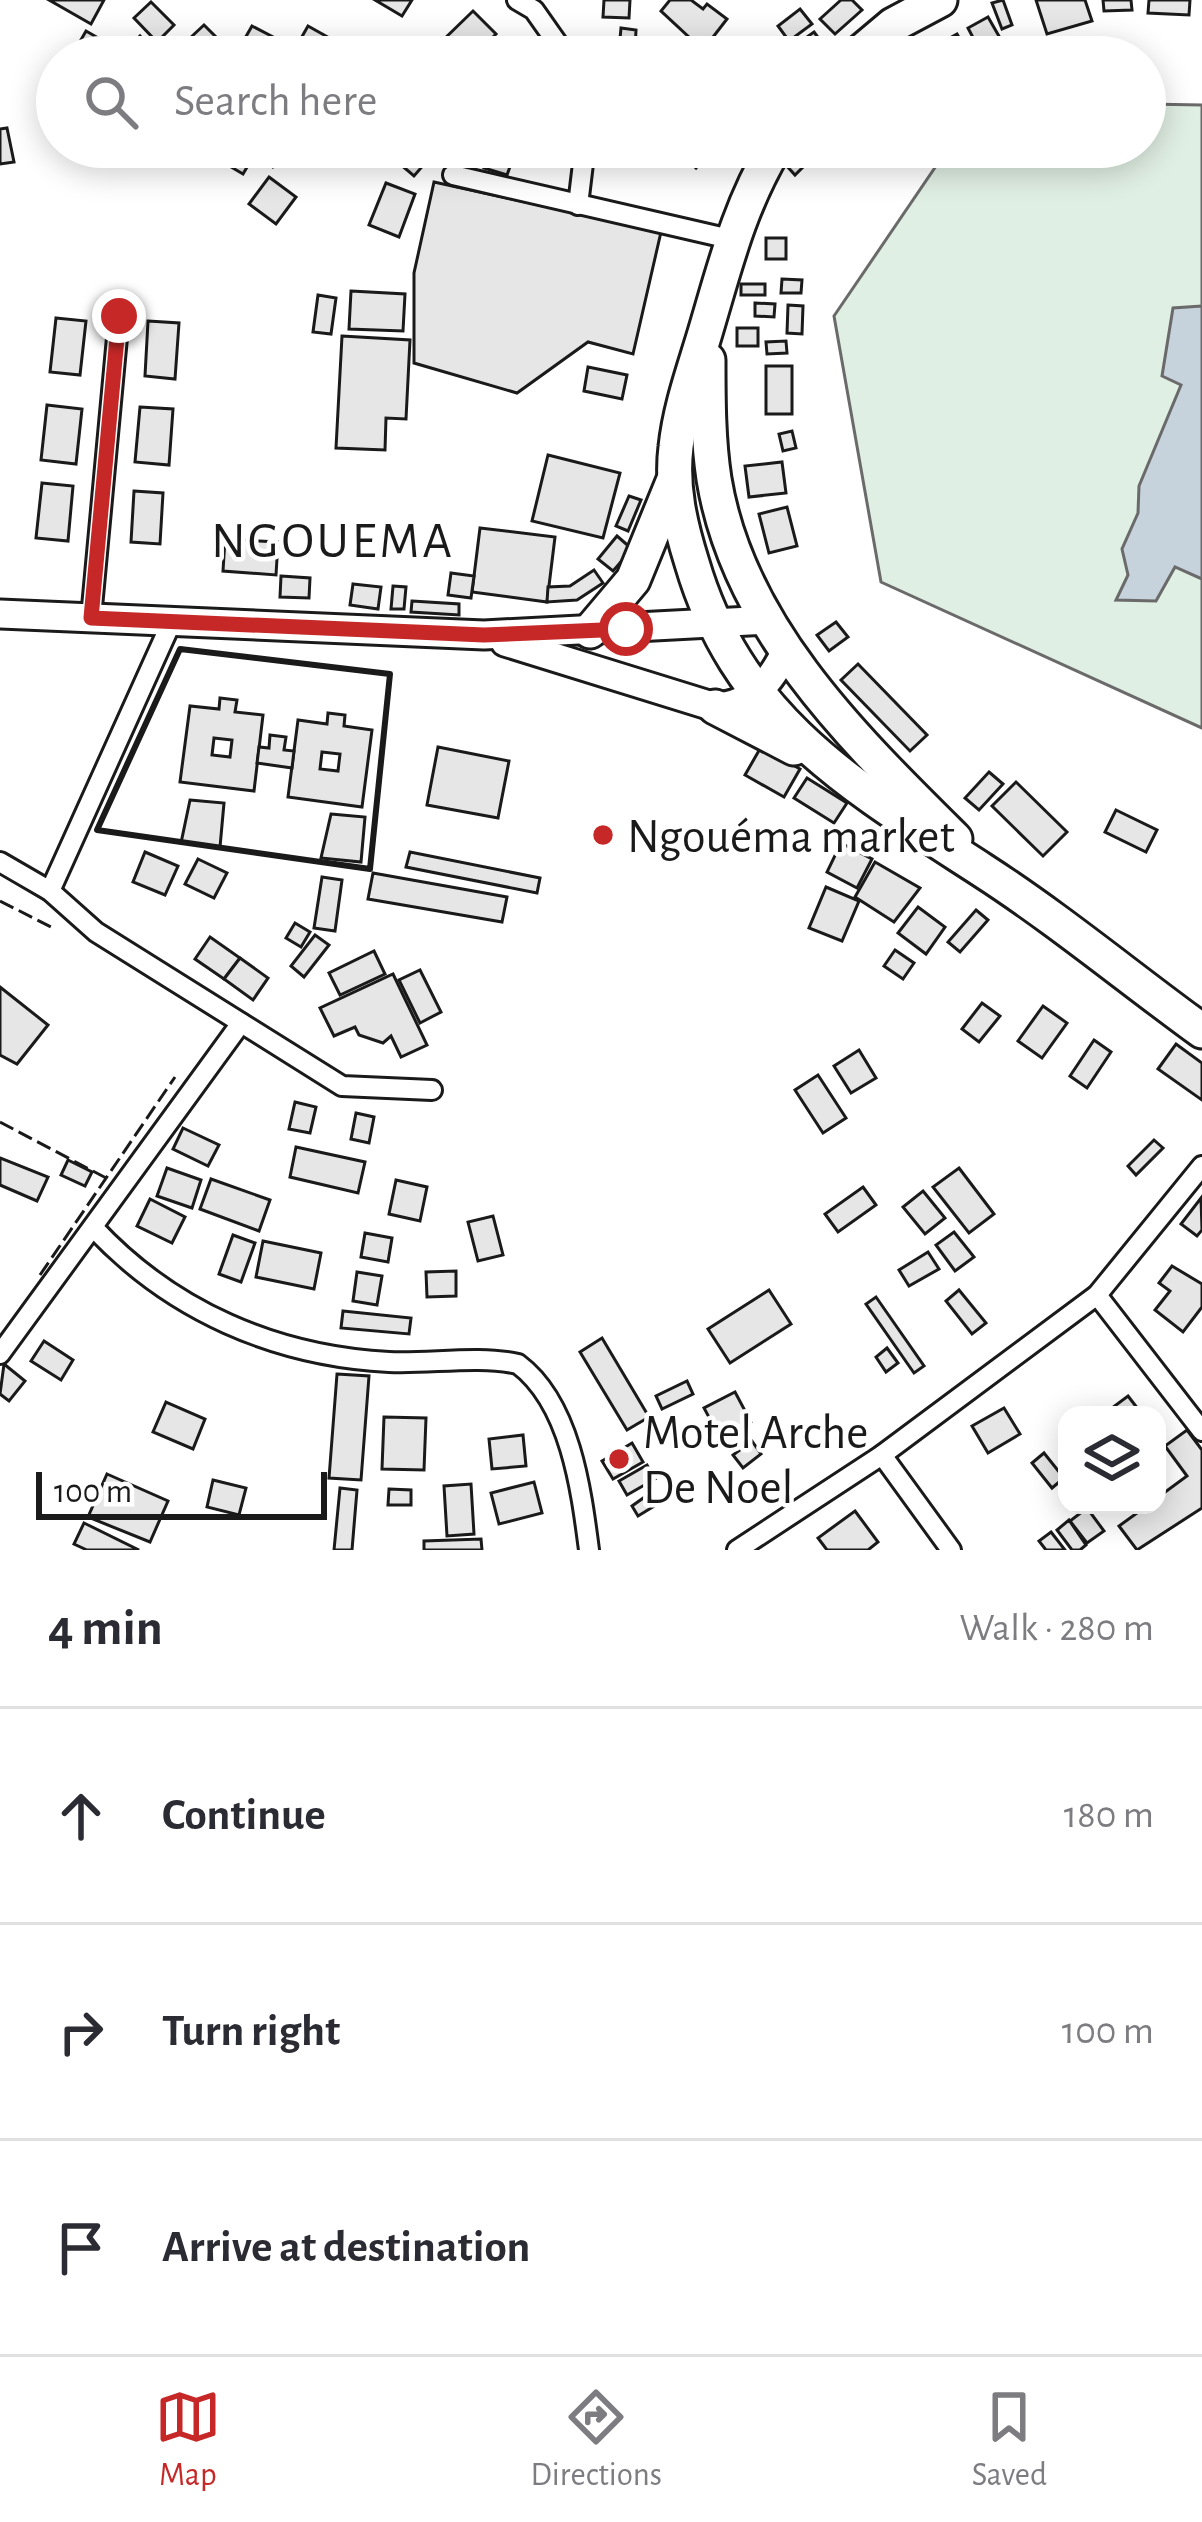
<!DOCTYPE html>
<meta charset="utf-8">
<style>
:root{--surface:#fff;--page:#f7f7f7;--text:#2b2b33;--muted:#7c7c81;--line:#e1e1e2;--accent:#c62828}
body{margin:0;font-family:"Alegreya Sans",sans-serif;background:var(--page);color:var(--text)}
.controls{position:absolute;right:36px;bottom:36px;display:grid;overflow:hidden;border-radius:24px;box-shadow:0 6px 30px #0003}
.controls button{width:108px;height:108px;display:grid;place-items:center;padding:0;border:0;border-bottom:3px solid var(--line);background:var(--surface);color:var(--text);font:60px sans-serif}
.scale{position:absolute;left:36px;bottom:30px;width:291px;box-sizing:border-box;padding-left:12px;border:6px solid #1a1a1a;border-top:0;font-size:33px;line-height:42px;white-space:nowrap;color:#1a1a1a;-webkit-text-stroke:9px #fff;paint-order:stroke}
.stop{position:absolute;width:36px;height:36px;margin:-27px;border:9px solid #c62828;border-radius:50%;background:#fff}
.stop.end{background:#c62828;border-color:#fff;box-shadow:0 3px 12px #0008}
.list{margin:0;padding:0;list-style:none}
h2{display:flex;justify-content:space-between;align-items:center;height:156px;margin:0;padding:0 48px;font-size:51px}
h2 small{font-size:39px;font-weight:400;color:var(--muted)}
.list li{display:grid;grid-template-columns:78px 1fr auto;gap:36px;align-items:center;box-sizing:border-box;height:216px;padding:0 48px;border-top:3px solid var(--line)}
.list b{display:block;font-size:45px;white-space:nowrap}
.list em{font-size:39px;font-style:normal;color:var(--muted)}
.icon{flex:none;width:66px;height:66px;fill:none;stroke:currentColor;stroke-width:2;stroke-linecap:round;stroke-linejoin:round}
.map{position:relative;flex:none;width:1202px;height:1550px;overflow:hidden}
.search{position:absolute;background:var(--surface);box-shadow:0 6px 30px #0003;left:36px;right:36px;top:36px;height:132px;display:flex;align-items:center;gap:30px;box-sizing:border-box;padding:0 42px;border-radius:66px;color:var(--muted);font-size:45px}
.sheet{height:804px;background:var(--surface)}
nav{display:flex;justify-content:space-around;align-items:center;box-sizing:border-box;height:168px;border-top:3px solid var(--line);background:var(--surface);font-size:33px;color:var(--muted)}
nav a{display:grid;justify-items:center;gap:6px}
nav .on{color:var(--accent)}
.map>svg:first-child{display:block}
.green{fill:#e0efe3;stroke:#6a6a6a;stroke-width:3}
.water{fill:#c6d2dc;stroke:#6a6a6a;stroke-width:3}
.building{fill:#e6e6e6;stroke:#1a1a1a;stroke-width:3;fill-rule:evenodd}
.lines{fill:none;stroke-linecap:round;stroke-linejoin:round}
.street-casing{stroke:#1a1a1a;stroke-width:24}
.primary-casing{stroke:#1a1a1a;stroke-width:33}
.highway-casing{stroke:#1a1a1a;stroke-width:39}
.street{stroke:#fff;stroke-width:18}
.primary{stroke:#fff;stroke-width:27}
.highway{stroke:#fff;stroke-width:33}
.fence{stroke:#1a1a1a;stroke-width:3;stroke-dasharray:15 6;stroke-linecap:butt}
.wall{stroke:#1a1a1a;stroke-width:6}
.route{stroke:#c62828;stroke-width:15}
.poi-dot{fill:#c62828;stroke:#fff;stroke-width:4.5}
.labels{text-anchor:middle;stroke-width:9;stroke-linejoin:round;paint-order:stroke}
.poi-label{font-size:48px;fill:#1a1a1a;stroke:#fff;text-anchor:start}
.neighbourhood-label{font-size:51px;letter-spacing:3px;fill:#1a1a1a;stroke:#fff}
</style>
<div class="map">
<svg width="1202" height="1550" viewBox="0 0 1202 1550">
<rect width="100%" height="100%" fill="#fff"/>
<path class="green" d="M1145 104 1202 105V728L881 582 834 316 949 147H1145Z"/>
<path class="water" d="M1202 306V579L1175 567 1156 601 1116 600 1128 575 1122 549 1138 513 1139 486 1181 385 1162 376 1173 308Z"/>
<g class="building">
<path d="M49 0H104L91 24Z"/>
<path d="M375 0H412L402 16Z"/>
<path d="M604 0H630L629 18 603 17Z"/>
<path d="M670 0H691L703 9 707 4 727 19 703 50 661 11Z"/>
<path d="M841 0H852L862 10 835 34 820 19Z"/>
<path d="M1003 0 1012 25 1002 29 992 3Z"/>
<path d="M1036 0H1085L1092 21 1047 34Z"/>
<path d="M1103 0H1131L1132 10 1104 11Z"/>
<path d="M1149 0H1190L1189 15 1148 13Z"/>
<path d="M151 2 174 25 157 42 134 18Z"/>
<path d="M800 9 812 24 789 41 778 26Z"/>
<path d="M473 11 496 34 473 57H448L437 46Z"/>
<path d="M988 17 1000 38 979 49 968 28Z"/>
<path d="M204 25 216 37 201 52 189 39Z"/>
<path d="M252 26 279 40 269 57 236 54Z"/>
<path d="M308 26 342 45 336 57H309L295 49Z"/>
<path d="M621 28 636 30 635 50 619 49Z"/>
<path d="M86 31 114 47 108 57 73 54Z"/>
<path d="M814 32 822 43 802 57 794 46Z"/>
<path d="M957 34 970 57H920L919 55Z"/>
<path d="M140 36 152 50 145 57 130 46Z"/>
<path d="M752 38 775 57H736Z"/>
<path d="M7 128 14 162 0 164V129Z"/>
<path d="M229 147 253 157 243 174 221 161Z"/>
<path d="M278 147H299L273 167 265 157Z"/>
<path d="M415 147 433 154 414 176 400 164Z"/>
<path d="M446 147H489L481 166 444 152Z"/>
<path d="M491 147H517L507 175 484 168Z"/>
<path d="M675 147H714L696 168Z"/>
<path d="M810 147H842L826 163Z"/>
<path d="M800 149 811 159 795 175 785 164Z"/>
<path d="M269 177 296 197 276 224 249 204Z"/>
<path d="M434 182 661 232 633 354 588 342 517 393 414 363V273Z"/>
<path d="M386 183 415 194 399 237 369 225Z"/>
<rect x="766" y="238" width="20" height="21"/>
<path d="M782 279 802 280 801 293H781Z"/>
<rect x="741" y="284" width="24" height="11"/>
<path d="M351 291 405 294 403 331 349 329Z"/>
<path d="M318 295 336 298 331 334 313 332Z"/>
<path d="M755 303 775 304 774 317 755 316Z"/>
<path d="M788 305 803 306 802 334 787 333Z"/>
<path d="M56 318 86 321 80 375 50 372Z"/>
<path d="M148 321 179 323 175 379 145 376Z"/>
<rect x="737" y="328" width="21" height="18"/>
<path d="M342 336 410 340 406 419 386 418 385 450 336 448Z"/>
<path d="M786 341 787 353 767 354 766 342Z"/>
<rect x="766" y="366" width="26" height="48"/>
<path d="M588 367 627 375 622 399 584 391Z"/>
<path d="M47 405 82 409 76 464 41 460Z"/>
<path d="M140 407 173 409 169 465 135 462Z"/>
<path d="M792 431 796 448 783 451 779 434Z"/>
<path d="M548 455 620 473 603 538 532 521Z"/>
<path d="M782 462 786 493 749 497 745 466Z"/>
<path d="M42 483 73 486 68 541 36 538Z"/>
<path d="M134 491 163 493 160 544 131 542Z"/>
<path d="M629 496 641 500 628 531 616 526Z"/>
<path d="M787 507 797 546 769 553 759 514Z"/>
<path d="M480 528 555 537 547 602 472 592Z"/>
<path d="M617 536 632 549 613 571 598 559Z"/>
<path d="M225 539 278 542 276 575 223 571Z"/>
<path d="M594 570 603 583 577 600 547 602 548 587 570 586Z"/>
<path d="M451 573 474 576 471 598 448 595Z"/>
<path d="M281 576 310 578 309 598 280 597Z"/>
<path d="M353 584 381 587 378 609 350 605Z"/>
<path d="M393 586 406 587 404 609H391Z"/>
<path d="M412 601 459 604V615L411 612Z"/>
<path d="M836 622 848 637 829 651 817 635Z"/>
<path d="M858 664 927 735 910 751 841 680Z"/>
<path d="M220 698 237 700 235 712 263 715 254 791 180 782 190 706 219 709ZM214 738 232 740 230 757 212 755Z"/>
<path d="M328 713 345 715 344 726 372 730 362 807 288 797 298 720 327 724ZM322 752 340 754 338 771 320 769Z"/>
<path d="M270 735 286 737 284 750 294 751 292 768 257 763 259 747 269 748Z"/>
<path d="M438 747 509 761 498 818 427 805Z"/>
<path d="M761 747 800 769 784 797 745 775Z"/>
<path d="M989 772 1003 784 979 810 965 798Z"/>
<path d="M807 778 847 803 834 823 794 798Z"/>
<path d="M1016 782 1067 832 1043 856 992 806Z"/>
<path d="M190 800 224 803 220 847 181 843Z"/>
<path d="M1116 810 1157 830 1146 852 1105 832Z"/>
<path d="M331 814 365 817 361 862 321 858Z"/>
<path d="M841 843 872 859 857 888 827 872Z"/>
<path d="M145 852 178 866 165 895 133 882Z"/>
<path d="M410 852 540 878 537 893 406 867Z"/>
<path d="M198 859 227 873 214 898 185 884Z"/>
<path d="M875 862 920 888 894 922 855 897Z"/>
<path d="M373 873 507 897 502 922 368 899Z"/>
<path d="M322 877 342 880 335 931 314 928Z"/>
<path d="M826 887 859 901 842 941 809 928Z"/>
<path d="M918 907 945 927 926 954 898 933Z"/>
<path d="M976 910 988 920 960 952 948 942Z"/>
<path d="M295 923 310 932 301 947 286 938Z"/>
<path d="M315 935 329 945 304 977 291 966Z"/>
<path d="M210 937 240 958 224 979 195 959Z"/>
<path d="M895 950 914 963 903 979 884 966Z"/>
<path d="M374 951 385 974 340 995 329 973Z"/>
<path d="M240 958 268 978 253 1000 224 979Z"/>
<path d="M420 970 441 1012 420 1023 399 980Z"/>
<path d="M393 974 427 1045 401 1057 391 1036 383 1043 359 1035 355 1027 334 1036 320 1008Z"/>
<path d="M0 987 48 1025 17 1064 0 1055Z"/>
<path d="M982 1003 1000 1016 979 1042 962 1029Z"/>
<path d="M1043 1006 1067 1023 1042 1058 1018 1041Z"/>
<path d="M1094 1040 1111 1052 1087 1088 1070 1076Z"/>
<path d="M1176 1044 1202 1063V1100L1158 1069Z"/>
<path d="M859 1050 876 1078 851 1093 834 1066Z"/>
<path d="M818 1075 846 1118 823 1133 795 1090Z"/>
<path d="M295 1102 316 1107 310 1133 289 1129Z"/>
<path d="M356 1113 374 1117 369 1143 351 1139Z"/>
<path d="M183 1128 219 1145 208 1166 173 1149Z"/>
<path d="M1154 1140 1163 1148 1136 1175 1128 1166Z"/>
<path d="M296 1147 365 1162 358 1193 290 1177Z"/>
<path d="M0 1158 48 1177 37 1201 0 1185Z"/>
<path d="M68 1160 92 1172 85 1186 61 1175Z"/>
<path d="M167 1168 201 1180 192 1208 157 1196Z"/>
<path d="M959 1168 994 1214 969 1233 933 1187Z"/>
<path d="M211 1179 270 1200 259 1231 200 1209Z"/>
<path d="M396 1180 427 1187 420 1221 389 1214Z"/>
<path d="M863 1187 876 1205 838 1232 825 1214Z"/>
<path d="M923 1191 945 1218 925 1234 903 1207Z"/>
<path d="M1201 1198 1202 1230 1197 1236 1181 1224Z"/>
<path d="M150 1199 185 1217 172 1243 137 1226Z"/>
<path d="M493 1216 503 1255 478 1261 468 1222Z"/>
<path d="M954 1232 974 1257 955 1271 936 1245Z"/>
<path d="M365 1233 392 1238 388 1262 361 1257Z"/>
<path d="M233 1235 255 1243 241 1282 219 1274Z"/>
<path d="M263 1241 321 1253 314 1289 256 1277Z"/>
<path d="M928 1252 939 1269 909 1286 899 1270Z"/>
<path d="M1172 1266 1202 1284V1307L1183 1332 1155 1310 1170 1291 1159 1283Z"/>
<path d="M456 1271V1296L427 1297 426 1272Z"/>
<path d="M357 1272 382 1276 377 1305 353 1301Z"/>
<path d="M769 1290 791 1324 730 1363 708 1329Z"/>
<path d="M959 1290 986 1323 972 1334 946 1301Z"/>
<path d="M876 1297 924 1366 914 1373 866 1304Z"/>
<path d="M343 1311 411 1318 409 1334 341 1328Z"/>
<path d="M602 1338 649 1417 627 1430 580 1352Z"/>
<path d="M44 1341 73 1360 61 1380 31 1361Z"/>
<path d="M887 1348 898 1363 886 1372 876 1357Z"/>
<path d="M4 1364 25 1381 9 1401 0 1394Z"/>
<path d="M337 1374 369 1376 361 1480 329 1478Z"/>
<path d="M687 1381 693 1394 662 1409 656 1396Z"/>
<path d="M735 1392 751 1422 720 1438 704 1408Z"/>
<path d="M1128 1396 1138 1409 1118 1415 1112 1408Z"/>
<path d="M166 1402 205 1419 193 1449 153 1432Z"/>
<path d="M1004 1408 1020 1434 988 1453 972 1426Z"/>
<path d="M384 1417 426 1418 424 1470 382 1469Z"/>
<path d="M1187 1430 1202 1450V1508L1137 1550 1119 1526 1148 1505H1157V1498L1187 1476 1165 1446Z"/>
<path d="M523 1435 526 1466 492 1469 489 1439Z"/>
<path d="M752 1441 761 1454 743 1468 733 1455Z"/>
<path d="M632 1443 643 1462 613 1479 602 1461Z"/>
<path d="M1044 1453 1064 1478 1052 1488 1032 1463Z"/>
<path d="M647 1465 655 1479 627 1495 619 1481Z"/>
<path d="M107 1474 168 1501 150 1542 88 1517Z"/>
<path d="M213 1480 246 1488 239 1515 207 1507Z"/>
<path d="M534 1482 542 1513 499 1524 491 1493Z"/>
<path d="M471 1484 474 1534 447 1536 444 1486Z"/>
<path d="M340 1488 357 1490 352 1550H334Z"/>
<path d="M389 1489 411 1490V1505H388Z"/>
<path d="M649 1494 656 1505 638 1516 632 1506Z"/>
<path d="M1087 1508 1104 1531 1087 1543 1070 1521Z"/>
<path d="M855 1511 878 1542 868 1550H827L818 1538Z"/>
<path d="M1069 1520 1086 1545 1080 1550H1072L1057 1530Z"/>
<path d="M84 1523 139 1550H87L74 1544Z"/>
<path d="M1051 1532 1065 1550H1046L1039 1541Z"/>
<path d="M481 1539 482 1550H424V1541Z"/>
</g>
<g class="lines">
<g class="street-casing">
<g id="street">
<path d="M517 0 534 10 567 57"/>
<path d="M453 175 730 239"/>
<path d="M578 205 585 147"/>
<path d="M91 618 119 316"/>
<path d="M0 862 50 891 96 932 342 1086 432 1090"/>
<path d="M50 891 172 621"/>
<path d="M93 1227C171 1311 275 1356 389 1362 431 1364 477 1355 518 1364 570 1403 581 1488 589 1550"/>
<path d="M1097 1295 1202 1431"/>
<path d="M0 1354 241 1023"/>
<path d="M882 1455 951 1550"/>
<path d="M737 1550 882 1455 1097 1295 1202 1166"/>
</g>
</g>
<g class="primary-casing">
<g id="primary">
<path d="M0 614 484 635 770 620"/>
<path d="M505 642 715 707C754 705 771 681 787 649"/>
</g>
</g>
<g class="highway-casing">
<g id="highway">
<path d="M855 57 893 25 940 0"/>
<path d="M775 147C739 207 725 266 705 333 694 370 680 408 676 447 671 486 680 525 692 563 738 720 852 786 982 870 1058 919 1129 978 1202 1031"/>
<path d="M708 360C708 399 708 440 714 479 738 627 854 739 955 839"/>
<path d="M590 631 633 580 673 482"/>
<path d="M715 707 794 748"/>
</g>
</g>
<use href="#street" class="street"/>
<use href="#primary" class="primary"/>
<use href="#highway" class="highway"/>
<g class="fence">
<path d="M0 901 53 928"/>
<path d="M0 1122 108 1179"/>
<path d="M40 1275 175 1077"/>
</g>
<path class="wall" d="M180 649 390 674 370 869 97 830Z"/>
</g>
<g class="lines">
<path class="route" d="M119 316 91 618 484 635 626 629"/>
</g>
<g class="poi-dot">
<circle cx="603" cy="835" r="12"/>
<circle cx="619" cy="1459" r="12"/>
</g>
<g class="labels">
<g class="poi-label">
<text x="627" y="852">Ngouéma market</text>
<text x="643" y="1448">Motel Arche<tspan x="643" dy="55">De Noel</tspan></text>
</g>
<g class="neighbourhood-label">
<text x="333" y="557">NGOUEMA</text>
</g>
</g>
</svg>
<div class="controls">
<button><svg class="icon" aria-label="layers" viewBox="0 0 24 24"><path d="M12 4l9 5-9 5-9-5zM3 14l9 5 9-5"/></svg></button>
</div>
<div class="scale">100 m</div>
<div class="stop" style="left:626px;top:629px"></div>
<div class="stop end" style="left:119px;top:316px"></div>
<div class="search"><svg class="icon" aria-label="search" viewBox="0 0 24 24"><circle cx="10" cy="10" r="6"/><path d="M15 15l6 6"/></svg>Search here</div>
</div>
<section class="sheet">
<h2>4 min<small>Walk · 280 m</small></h2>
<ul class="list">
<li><svg class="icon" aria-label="ahead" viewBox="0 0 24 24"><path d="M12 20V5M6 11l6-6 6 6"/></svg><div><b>Continue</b></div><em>180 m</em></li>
<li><svg class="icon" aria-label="right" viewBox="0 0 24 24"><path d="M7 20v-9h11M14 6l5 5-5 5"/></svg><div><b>Turn right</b></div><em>100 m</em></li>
<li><svg class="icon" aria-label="arrive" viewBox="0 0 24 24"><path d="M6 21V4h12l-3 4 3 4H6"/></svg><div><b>Arrive at destination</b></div></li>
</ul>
</section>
<nav>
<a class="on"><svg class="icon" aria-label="map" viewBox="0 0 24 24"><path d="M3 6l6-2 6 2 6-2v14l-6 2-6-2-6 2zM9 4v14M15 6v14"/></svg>Map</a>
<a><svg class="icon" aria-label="directions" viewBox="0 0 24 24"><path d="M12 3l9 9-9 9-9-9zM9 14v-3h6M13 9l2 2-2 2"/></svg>Directions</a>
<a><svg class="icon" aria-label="saved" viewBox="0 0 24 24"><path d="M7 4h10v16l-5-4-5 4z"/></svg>Saved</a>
</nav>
